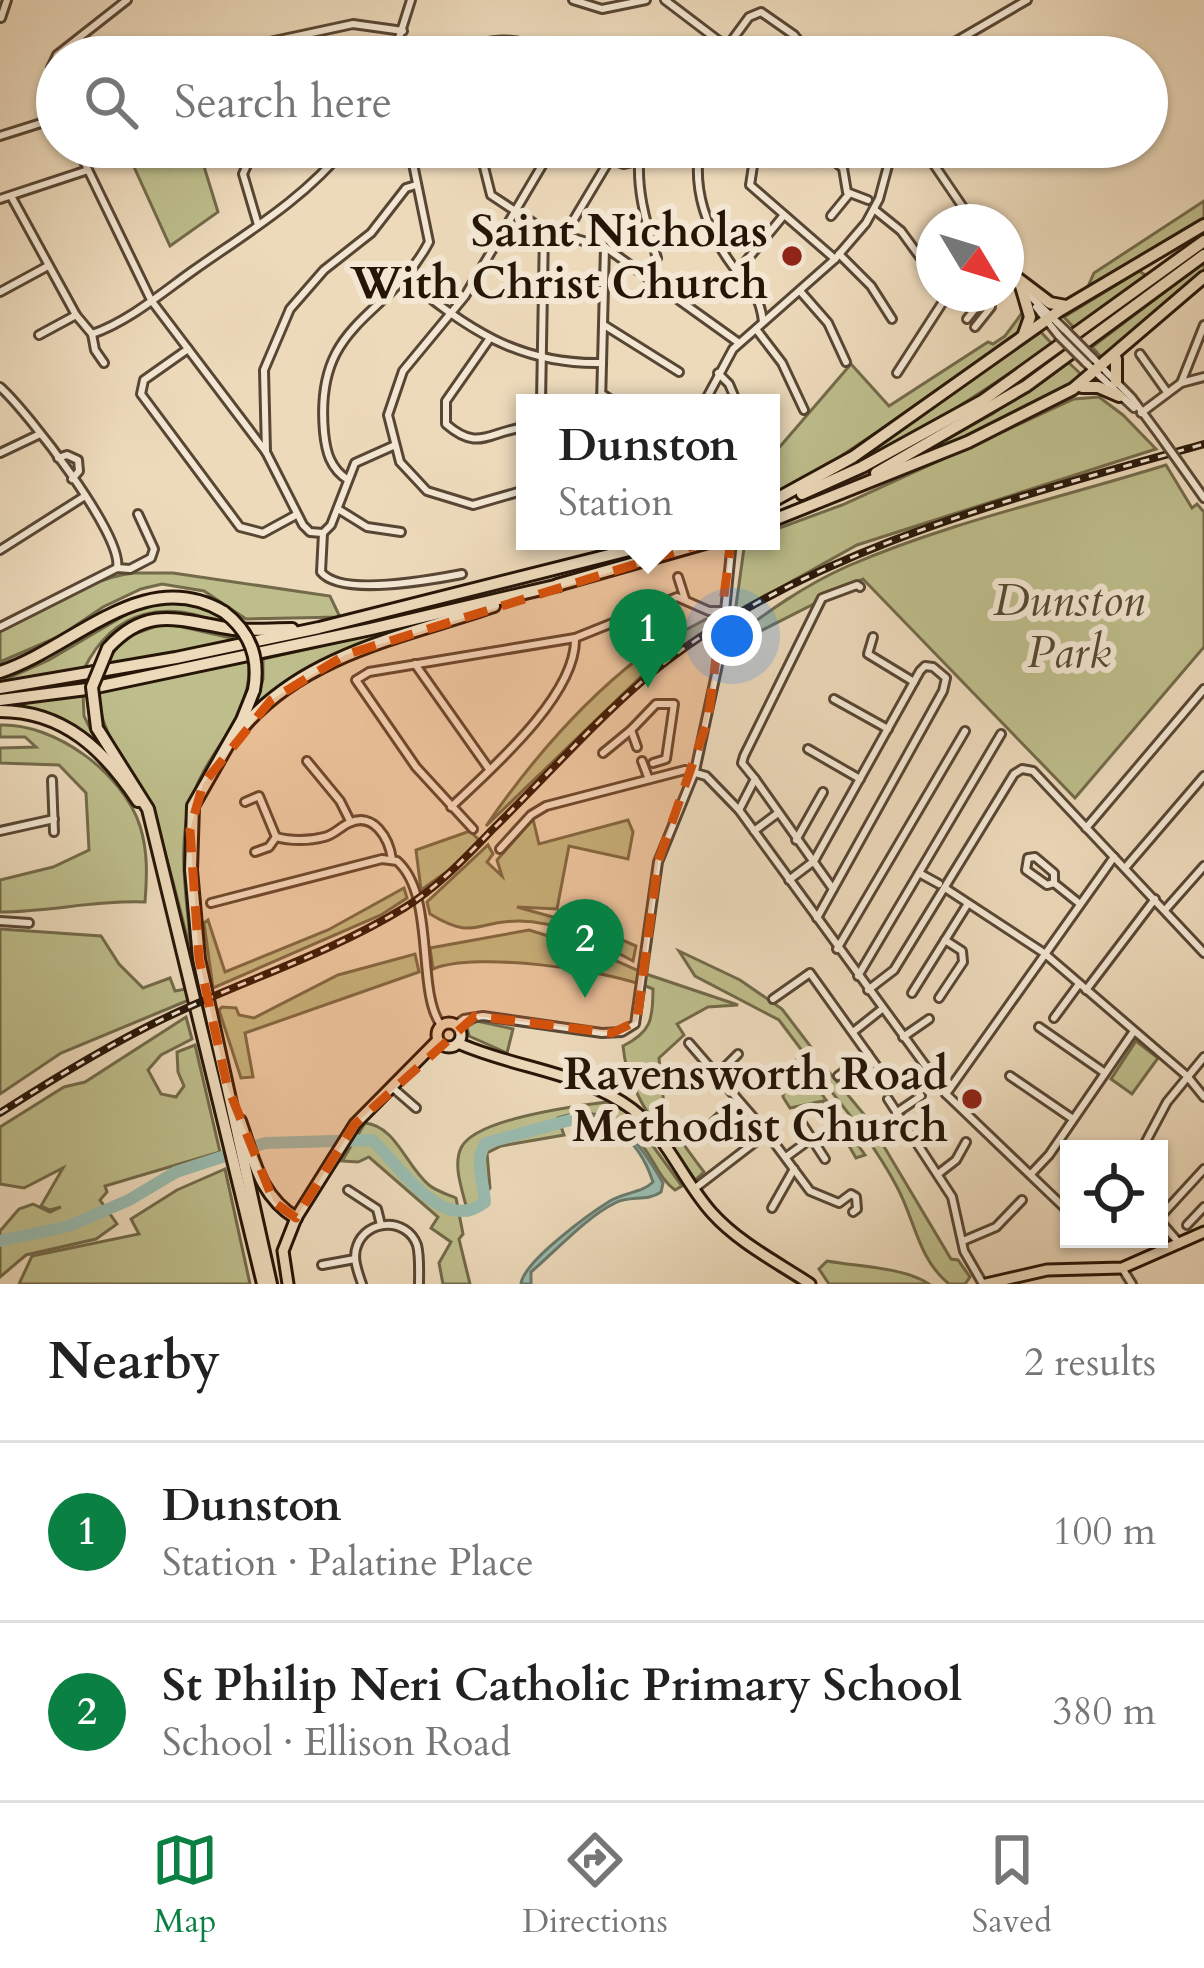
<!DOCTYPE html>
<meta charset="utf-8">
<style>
:root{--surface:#fff;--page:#f6f6f6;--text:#222;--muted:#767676;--line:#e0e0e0;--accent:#0b8043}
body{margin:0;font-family:Cardo,serif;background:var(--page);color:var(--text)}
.controls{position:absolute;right:36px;bottom:36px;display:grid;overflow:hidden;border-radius:0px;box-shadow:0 3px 9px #0004}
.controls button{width:108px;height:108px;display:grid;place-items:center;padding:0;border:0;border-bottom:3px solid var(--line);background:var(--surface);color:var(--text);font:60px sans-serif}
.compass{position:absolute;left:916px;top:204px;width:108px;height:108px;border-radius:50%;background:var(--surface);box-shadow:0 3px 9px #0004;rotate:128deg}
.you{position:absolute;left:732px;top:636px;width:42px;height:42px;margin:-30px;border:9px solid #fff;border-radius:50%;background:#1a73e8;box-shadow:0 0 0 18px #1a73e833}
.badge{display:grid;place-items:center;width:78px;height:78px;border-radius:50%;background:var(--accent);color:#fff;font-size:39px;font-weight:700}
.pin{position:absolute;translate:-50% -99px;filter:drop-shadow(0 3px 6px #0008)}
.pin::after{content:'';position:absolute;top:63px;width:42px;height:36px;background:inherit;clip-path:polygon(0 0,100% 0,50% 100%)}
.popup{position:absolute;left:516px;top:394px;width:264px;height:156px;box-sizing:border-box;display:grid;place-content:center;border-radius:0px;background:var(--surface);filter:drop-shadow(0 3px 9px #0005);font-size:39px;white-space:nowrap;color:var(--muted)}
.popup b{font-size:45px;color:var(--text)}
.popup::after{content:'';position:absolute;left:50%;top:100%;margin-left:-24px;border:24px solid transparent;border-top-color:var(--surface)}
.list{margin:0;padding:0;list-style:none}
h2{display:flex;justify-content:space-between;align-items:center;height:156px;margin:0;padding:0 48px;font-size:51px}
h2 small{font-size:39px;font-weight:400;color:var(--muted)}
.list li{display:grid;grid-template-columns:78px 1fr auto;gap:36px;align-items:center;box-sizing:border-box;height:180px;padding:0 48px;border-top:3px solid var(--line)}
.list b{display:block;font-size:45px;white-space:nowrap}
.list p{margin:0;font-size:39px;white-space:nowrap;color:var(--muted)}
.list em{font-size:39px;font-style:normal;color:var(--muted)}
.icon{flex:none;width:66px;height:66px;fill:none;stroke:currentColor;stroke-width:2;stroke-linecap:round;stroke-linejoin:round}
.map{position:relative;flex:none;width:1204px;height:1284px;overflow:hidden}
.search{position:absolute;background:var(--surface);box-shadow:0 3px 9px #0004;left:36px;right:36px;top:36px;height:132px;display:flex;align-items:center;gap:30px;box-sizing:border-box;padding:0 42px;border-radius:66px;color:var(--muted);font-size:45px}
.sheet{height:516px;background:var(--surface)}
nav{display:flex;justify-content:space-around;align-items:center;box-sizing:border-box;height:168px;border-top:3px solid var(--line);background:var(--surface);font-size:33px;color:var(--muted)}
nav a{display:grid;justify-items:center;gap:6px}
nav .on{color:var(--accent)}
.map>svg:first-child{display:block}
.green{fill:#bebe8c;stroke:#726a4a;stroke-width:3}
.water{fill:#99bbaf;stroke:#6b796c;stroke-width:3}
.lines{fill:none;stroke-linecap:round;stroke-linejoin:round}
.river{stroke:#99bbaf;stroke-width:12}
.minor-casing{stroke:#584634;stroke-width:12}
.major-casing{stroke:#261507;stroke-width:15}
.highway-casing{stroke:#261507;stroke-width:16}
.minor{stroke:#f3e7d3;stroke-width:6}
.major{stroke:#eddabb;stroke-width:9}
.highway{stroke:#eddabb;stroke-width:10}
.rail-casing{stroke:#261507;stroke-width:8}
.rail{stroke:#f3e7d3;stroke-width:3;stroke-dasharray:9;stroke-linecap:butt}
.minor-bridge-casing{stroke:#584634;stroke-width:12;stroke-linecap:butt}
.highway-bridge-casing{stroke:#261507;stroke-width:16;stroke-linecap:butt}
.minor-bridge{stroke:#f3e7d3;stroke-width:6}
.highway-bridge{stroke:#eddabb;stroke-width:10}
.marked{fill:#d5520c;fill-opacity:0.2;stroke:#d5520c;stroke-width:9;stroke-dasharray:24 15;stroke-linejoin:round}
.poi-dot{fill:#8f2418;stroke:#f3e7d3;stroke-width:4.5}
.labels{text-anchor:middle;stroke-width:12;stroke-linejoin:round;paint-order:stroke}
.poi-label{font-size:45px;font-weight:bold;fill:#261507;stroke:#f3e7d3;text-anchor:end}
.park-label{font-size:45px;font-style:italic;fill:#54482f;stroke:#f3e7d3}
</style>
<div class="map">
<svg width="1204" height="1284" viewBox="0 0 1204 1284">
<rect width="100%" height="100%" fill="#eddabb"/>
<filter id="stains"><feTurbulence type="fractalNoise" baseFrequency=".00167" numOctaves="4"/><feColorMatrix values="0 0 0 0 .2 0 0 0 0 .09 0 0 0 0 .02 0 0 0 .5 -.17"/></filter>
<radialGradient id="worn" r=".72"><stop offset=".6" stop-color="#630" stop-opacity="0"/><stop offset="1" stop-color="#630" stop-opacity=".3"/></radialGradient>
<g class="green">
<path d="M125 147H198L218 212 170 246Z"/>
<path d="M1204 201V218L1086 291 1094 273Z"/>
<path d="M1204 262V271L1104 360 1092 347Z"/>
<path d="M1139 271 1147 276 1075 329 1064 317Z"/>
<path d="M1022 313 1026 322 1022 332 999 351 841 456 771 495V457L851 364 889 406 988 342 993 344 1005 336Z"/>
<path d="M1041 332 1053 345 958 407 868 458 865 453Z"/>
<path d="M1068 362 1084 377 923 457 920 454 992 414Z"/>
<path d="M1099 397 1123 415 1156 449 857 545 735 613 745 541H771V531L842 505 1074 399Z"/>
<path d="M1166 465 1192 508 1197 504 1204 512V647L1075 798 863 579 731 646 730 640C767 612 805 585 848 566 950 522 1060 498 1166 465Z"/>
<path d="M134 573H173L330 596 340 617 246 619 204 591 162 584 141 589 103 607 60 636 0 662V629C41 611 92 577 134 573Z"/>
<path d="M171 600 216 611 225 625C167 599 114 608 84 669L0 682 49 660 132 611Z"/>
<path d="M706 619 711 627 650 668 486 826C528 765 581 703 640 657 659 642 685 631 706 619Z"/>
<path d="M165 623 240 640 104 666 123 638Z"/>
<path d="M391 630 393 633C339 650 297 673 254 709L263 679V659Z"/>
<path d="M249 660C252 721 211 744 193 795 175 843 188 902 191 952 179 907 169 861 154 817 139 773 99 740 98 692Z"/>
<path d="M83 693 84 716 98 745C69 717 44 708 4 707V704Z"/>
<path d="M0 725C55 723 123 773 140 826 148 852 147 875 145 902 95 900 49 912 0 912V880L53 867 89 850 86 793 59 765 0 763V748L36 747 25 737H0Z"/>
<path d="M533 819 539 844 628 820 633 832 628 859 569 846 557 909 517 907 599 930 636 946 633 961C599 943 559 921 519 921 474 921 475 941 430 914L427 902 488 845 493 854 487 862 502 876 497 860Z"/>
<path d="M470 831 479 840 452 868 421 890 416 850Z"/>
<path d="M404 888 407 898 381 915 213 988 204 923 208 920 225 972 328 930Z"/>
<path d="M0 929 101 936 119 964 143 988 170 978 175 991 186 989 189 1000 61 1053 0 1094Z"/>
<path d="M529 930 587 948 646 974 738 1005 708 1007 677 1024 684 1035 659 1058C664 1121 666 1121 704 1172L695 1180C667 1138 627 1097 623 1046 651 1032 653 1020 653 989 609 970 477 951 433 969L430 948Z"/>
<path d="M679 951 740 980 782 1009 811 1047 803 1052 779 1020 695 976Z"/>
<path d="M415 954 419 972 245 1033 253 1077 241 1078 219 1010 222 1007 236 1008 239 1015 254 1018 338 975Z"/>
<path d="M186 1017 192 1039 161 1055 148 1070 161 1094 176 1097 184 1086 178 1072 177 1052 195 1045 220 1152 105 1186 107 1192 100 1200 117 1224 96 1239 26 1255 0 1277V1231L19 1209 33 1204 50 1212 61 1207 50 1210 41 1206 63 1168 24 1188 0 1184V1127L64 1087 85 1082Z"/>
<path d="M477 1021 513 1029 507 1053 469 1036 467 1027Z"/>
<path d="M1136 1041 1158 1058 1132 1094 1111 1079Z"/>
<path d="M797 1059 865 1155 856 1158 823 1101 790 1108 783 1097 785 1075Z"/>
<path d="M824 1066 867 1118 951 1259 958 1260 970 1277 965 1284H949C918 1259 915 1220 897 1187 875 1145 845 1109 816 1072Z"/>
<path d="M607 1102 629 1113 682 1186 675 1190C662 1181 656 1165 647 1152 627 1120 594 1105 558 1118L564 1135 501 1146 487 1153 490 1188 468 1214C464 1194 452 1167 461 1148 475 1119 575 1106 607 1102Z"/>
<path d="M365 1123C396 1126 406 1166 429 1185 436 1191 447 1194 456 1198L463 1234 459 1239 470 1284H443L439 1263 451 1242 431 1228 438 1217 369 1157 358 1162 342 1161Z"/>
<path d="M225 1169 250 1284H19L32 1256 139 1234 131 1219 177 1190Z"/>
<path d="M827 1261C860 1267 903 1267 929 1284H829L819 1269Z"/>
</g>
<path class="water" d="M593 1115C629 1127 645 1151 663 1183L661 1192C647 1202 630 1195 615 1203 585 1218 557 1250 531 1272V1284H521C523 1262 589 1214 610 1201 625 1192 642 1193 653 1182 638 1137 611 1117 564 1125L562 1119Z"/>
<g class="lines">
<path class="river" d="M0 1241 69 1226 129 1200 176 1172 265 1143 372 1140C400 1165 442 1236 485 1202 484 1183 473 1160 486 1143L574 1119"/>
<g class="minor-casing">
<g id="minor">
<path d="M573 0 602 9 646 0"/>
<path d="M665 0 740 57"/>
<path d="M1 18 7 0"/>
<path d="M727 47 749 17 761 12 794 35 812 57"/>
<path d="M200 57 353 24 403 31"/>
<path d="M393 57 411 0"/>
<path d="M457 57 461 48C486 41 517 34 539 51L538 57"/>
<path d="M708 57 719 41"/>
<path d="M929 57 1027 0"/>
<path d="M57 102 51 68 57 55 127 0"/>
<path d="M0 136 57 118"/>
<path d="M77 147 151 300 266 452 303 525 310 532 323 533"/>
<path d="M255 147 243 174 258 225"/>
<path d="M479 147 491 195 544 230 605 247 739 343"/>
<path d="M641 147C634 183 646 224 657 258L644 274"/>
<path d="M700 147C692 189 707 231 732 265 748 287 760 293 763 322"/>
<path d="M756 147 750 185 835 259"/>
<path d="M816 147 843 168 847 192 868 200"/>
<path d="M922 147 973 222"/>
<path d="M610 159 624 164 638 161"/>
<path d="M11 196 76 315 92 334 95 350 104 363"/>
<path d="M0 199 88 170"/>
<path d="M875 210 901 231 931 272"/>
<path d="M831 216 849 194"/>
<path d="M564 236 610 159 607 147"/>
<path d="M839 254 871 286 892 319"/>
<path d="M737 272 784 215"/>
<path d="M404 277C466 328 518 365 602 363"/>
<path d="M800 291 828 323 846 362"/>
<path d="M0 292 48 266"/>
<path d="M1027 293 1066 331"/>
<path d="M975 294 991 307 975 327"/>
<path d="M1036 307 1059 336"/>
<path d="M967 319 982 300"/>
<path d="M604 325 679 372"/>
<path d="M756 329 782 363 804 410"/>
<path d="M92 334C128 322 163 292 194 270 248 232 304 199 346 147"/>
<path d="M39 335 76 315"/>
<path d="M490 338 446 401V424C478 452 488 432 525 427"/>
<path d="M188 349 144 380 141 394 240 527 263 533 296 515"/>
<path d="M1140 354 1167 392"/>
<path d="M1092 357 1132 398 1160 436"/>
<path d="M1085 362 1134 408"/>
<path d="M718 373 729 384 737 403"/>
<path d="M897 373 948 294"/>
<path d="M1181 383 1204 325"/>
<path d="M0 387C27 411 124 536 117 568"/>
<path d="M602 394 616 403"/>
<path d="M541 403 544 230"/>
<path d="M601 403 605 247"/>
<path d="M704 403 733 349 835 259 866 223 879 199 893 147"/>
<path d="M1141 413 1181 383 1204 377"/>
<path d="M393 446 355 463 331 525 323 533 321 572C341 597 431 580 462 574"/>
<path d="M266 452 264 370 290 309 324 270 371 233 406 188 416 185"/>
<path d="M0 453 40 434"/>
<path d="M58 458 67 455 78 460 79 471 72 479"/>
<path d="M1180 464 1204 498"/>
<path d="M348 480C330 468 326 452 324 432 314 320 387 321 429 242L411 154 415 147"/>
<path d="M525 490 473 505 427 491 400 462 388 415 403 371 465 296 553 147"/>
<path d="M338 509 367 527 401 532"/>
<path d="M0 550 85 496"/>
<path d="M678 577 685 599"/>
<path d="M0 627 117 568 130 569 151 558 154 549 138 514"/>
<path d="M873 637 868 654 914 682"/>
<path d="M415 664 489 769"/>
<path d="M834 699 888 729"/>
<path d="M637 747 631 730 656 704H674L666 759 653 763"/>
<path d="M808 749 860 779"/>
<path d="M603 753 631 730"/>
<path d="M307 761 340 801 350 821"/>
<path d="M642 761 648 777"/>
<path d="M755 779 833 889"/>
<path d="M52 780 54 832"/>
<path d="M245 802 259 796 276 837"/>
<path d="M451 807C490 770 577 695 575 638"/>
<path d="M739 810 755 779 742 763 744 756 822 598 857 585 860 587"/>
<path d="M1086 828 1204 689"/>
<path d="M473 829 416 767 356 680 369 672 575 638 677 597 709 611H725L732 541"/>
<path d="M0 831 54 819"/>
<path d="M754 831 778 813"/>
<path d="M796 840 823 792"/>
<path d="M500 849 531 815 546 806 685 770 706 776 739 810 946 1094 1069 1212"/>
<path d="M255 852 269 847 276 837C290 841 309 841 324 837 334 835 340 827 349 823 374 811 389 839 392 859"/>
<path d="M1125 868 1204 776"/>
<path d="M919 873 939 884"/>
<path d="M789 880 814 861 920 671 925 666 933 667 946 678 943 691 817 918"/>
<path d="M1054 883V873L1035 857 1028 858 1026 870 1047 885 1054 883 1080 904"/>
<path d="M945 888 1044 953 1187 1076 1204 1097"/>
<path d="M211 903 382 859 397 861C436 895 416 992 441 1025"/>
<path d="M1165 910 1204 866"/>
<path d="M0 921 29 923"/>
<path d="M837 949 965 731"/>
<path d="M858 976 1001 734"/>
<path d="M868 990 894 970 1014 774 1022 769 1033 771 1204 953"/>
<path d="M1086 990 1155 899"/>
<path d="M912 993 967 905"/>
<path d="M939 998 963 962 962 951 945 940"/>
<path d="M773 999 810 973 885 1078"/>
<path d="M1054 1018 1079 984"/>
<path d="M456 1025 464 1019 483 1016 602 1033 622 1032 635 1024 658 862 695 771 719 660"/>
<path d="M1039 1027 1105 1073"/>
<path d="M853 1032 882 1009"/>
<path d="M903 1037 929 1019"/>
<path d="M689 1043 767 1133 694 1189"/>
<path d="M717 1075 738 1054"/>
<path d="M838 1076 868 1054"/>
<path d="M1010 1076 1073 1119"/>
<path d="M393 1088 416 1108"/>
<path d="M946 1094 1114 857"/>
<path d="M888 1099 952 1197 964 1251 983 1284"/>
<path d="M896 1113 921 1096"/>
<path d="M799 1119 825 1159"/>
<path d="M714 1122 738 1100"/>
<path d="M767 1133 810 1191 839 1203 851 1194 856 1197 857 1209 853 1212"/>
<path d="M1142 1149 1167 1102 1204 1057"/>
<path d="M786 1157 812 1138"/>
<path d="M938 1174 956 1160 966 1142"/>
<path d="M1031 1174 1049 1155 1134 1031"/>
<path d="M348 1190 377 1209 381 1225"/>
<path d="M772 1208 794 1169"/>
<path d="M1159 1218 1204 1169"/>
<path d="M1159 1220 1180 1244"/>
<path d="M1187 1225 1204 1207"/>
<path d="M963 1241 996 1227 1022 1200"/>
<path d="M322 1265 355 1259"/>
<path d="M1122 1268 1132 1284"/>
<path d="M362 1284C358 1272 352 1258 357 1246 366 1219 407 1217 417 1245 420 1256 419 1273 419 1284"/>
</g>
</g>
<g class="major-casing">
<g id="major">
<circle cx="449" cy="1035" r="12"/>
<path d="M458 1043C513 1068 583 1072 632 1109 667 1136 683 1181 712 1213 739 1243 777 1262 810 1284"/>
<path d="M288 1284 283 1251 296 1218 355 1124 438 1040"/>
<path d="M986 1284 1047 1270 1122 1268 1204 1232"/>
</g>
</g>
<g class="highway-casing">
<g id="highway">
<path d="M1013 275 1050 303 1066 306"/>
<path d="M1021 286 1030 317 1024 334"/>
<path d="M1116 359V382"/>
<path d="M1082 387H1098L1119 396"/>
<path d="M876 473 1026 386 1204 255"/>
<path d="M802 494 862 467 982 401 1204 241"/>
<path d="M771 502 853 457 1059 311 1204 225"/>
<path d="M771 521 968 442 1073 389 1204 277"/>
<path d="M557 585 712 541"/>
<path d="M108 648C149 603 182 622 233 629 252 631 272 629 292 629"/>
<path d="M0 672C74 648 144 564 224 612"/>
<path d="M0 688 176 658 319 628 665 541"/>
<path d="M254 690 242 720 193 806 191 870 199 959 271 1284"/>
<path d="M0 700 87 689 371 629 559 585"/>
<path d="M0 711C64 711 104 750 138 801"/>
<path d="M244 726C307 653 407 636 494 606"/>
<path d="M97 728 148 809 263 1284"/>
<path d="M240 1121C254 1160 259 1195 296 1218"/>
</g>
</g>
<use href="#minor" class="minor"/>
<use href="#major" class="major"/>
<use href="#highway" class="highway"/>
<g class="rail-casing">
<path id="rail" d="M0 1113C53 1079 108 1045 165 1018 244 980 329 954 404 908 438 887 465 858 492 830 544 779 592 724 647 677 796 552 1020 496 1204 444"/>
</g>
<use href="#rail" class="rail"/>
<g class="minor-bridge-casing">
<g id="minor-bridge">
<path d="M1066 331 1092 357"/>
<path d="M1059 336 1085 362"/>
<path d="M1160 436 1180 464"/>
<path d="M719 660 725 611"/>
</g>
</g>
<g class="highway-bridge-casing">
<g id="highway-bridge">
<path d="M224 612C250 632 260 658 254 690"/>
<path d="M97 728 92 687 108 648"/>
</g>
</g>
<use href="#minor-bridge" class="minor-bridge"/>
<use href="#highway-bridge" class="highway-bridge"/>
</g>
<path class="marked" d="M732 534 708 720 658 862 637 1021 612 1033 475 1016 355 1124 296 1218 274 1202 227 1085 199 959 190 830 203 784 271 700 345 655Z"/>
<g class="poi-dot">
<circle cx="792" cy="256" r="12"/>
<circle cx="972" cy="1099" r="12"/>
</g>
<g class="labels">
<g class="poi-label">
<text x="768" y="246">Saint Nicholas<tspan x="768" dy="52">With Christ Church</tspan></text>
<text x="948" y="1089">Ravensworth Road<tspan x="948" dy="52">Methodist Church</tspan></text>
</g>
<g class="park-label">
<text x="1069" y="615">Dunston<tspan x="1069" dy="52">Park</tspan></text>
</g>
</g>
<rect width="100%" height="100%" filter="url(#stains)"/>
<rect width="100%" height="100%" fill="url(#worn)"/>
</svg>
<div class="controls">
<button><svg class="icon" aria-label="locate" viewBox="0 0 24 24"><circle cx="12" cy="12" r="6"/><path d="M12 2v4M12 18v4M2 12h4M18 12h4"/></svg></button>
</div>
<svg class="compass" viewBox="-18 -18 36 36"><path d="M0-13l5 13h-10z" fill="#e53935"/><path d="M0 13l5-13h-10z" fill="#767676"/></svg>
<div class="you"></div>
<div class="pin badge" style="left:648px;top:688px">1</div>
<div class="popup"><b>Dunston</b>Station</div>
<div class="pin badge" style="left:585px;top:998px">2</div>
<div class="search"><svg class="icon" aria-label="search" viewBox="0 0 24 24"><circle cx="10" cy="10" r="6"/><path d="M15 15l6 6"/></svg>Search here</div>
</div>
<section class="sheet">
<h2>Nearby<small>2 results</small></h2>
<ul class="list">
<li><span class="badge">1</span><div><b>Dunston</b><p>Station · Palatine Place</p></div><em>100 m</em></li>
<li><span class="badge">2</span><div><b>St Philip Neri Catholic Primary School</b><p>School · Ellison Road</p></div><em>380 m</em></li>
</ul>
</section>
<nav>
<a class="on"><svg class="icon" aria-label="map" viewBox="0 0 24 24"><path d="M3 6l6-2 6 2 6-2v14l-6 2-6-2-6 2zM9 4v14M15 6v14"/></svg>Map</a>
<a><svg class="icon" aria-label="directions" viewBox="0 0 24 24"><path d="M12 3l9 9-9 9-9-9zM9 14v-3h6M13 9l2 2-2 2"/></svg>Directions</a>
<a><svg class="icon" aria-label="saved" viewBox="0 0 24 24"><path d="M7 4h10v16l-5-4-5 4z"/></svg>Saved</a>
</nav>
